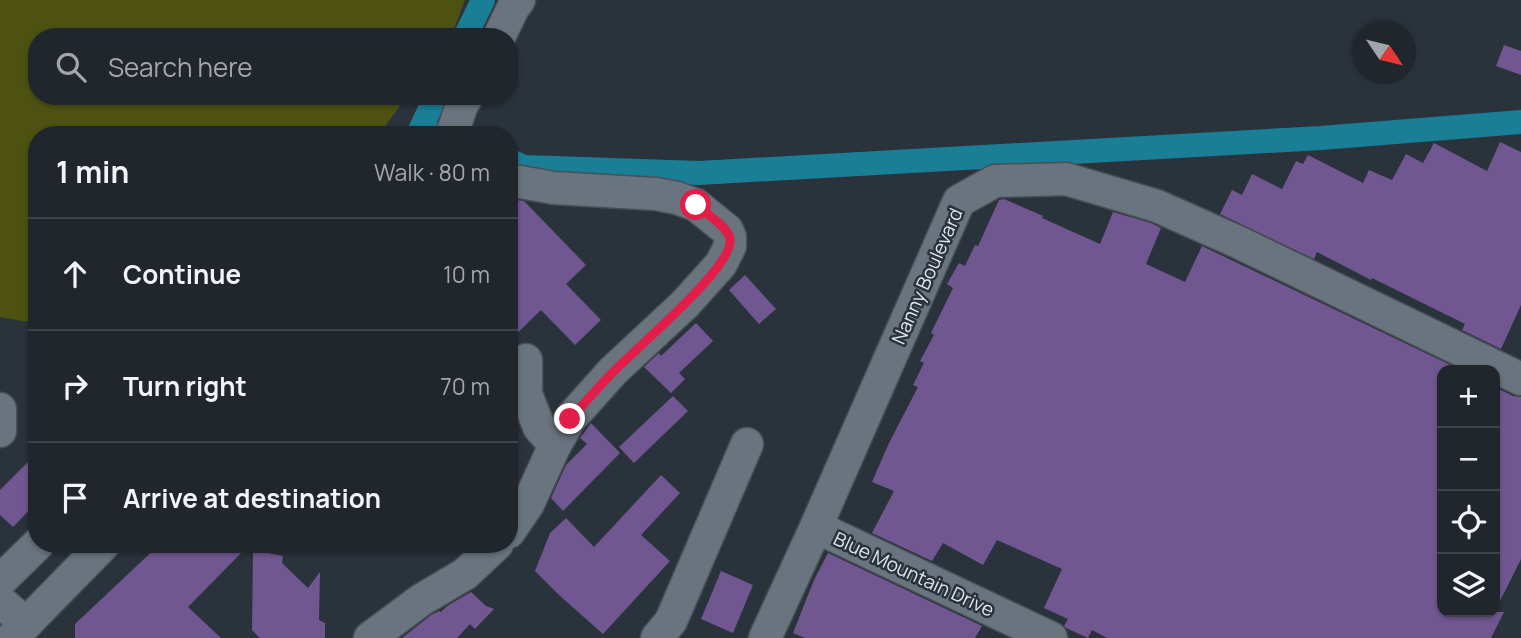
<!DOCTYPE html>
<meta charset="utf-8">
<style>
:root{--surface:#20262c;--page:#282e34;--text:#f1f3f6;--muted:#a2a5a9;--line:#3d4348}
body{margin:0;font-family:Manrope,sans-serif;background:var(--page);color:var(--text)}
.controls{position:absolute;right:21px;bottom:21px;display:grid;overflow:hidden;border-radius:14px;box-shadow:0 2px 5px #0004}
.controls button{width:63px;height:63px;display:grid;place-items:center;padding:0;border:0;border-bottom:2px solid var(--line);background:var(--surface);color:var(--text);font:35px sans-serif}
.compass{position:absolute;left:1353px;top:21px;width:63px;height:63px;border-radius:50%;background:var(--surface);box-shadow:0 2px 5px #0004;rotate:125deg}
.stop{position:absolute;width:21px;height:21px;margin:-16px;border:5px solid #e11d48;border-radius:50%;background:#fff}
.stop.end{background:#e11d48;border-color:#fff;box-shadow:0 2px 7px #0008}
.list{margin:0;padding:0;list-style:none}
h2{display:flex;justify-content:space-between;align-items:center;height:91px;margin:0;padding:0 28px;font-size:30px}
h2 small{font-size:23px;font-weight:400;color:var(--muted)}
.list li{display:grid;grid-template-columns:46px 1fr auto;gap:21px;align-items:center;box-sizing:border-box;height:112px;padding:0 28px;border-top:2px solid var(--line)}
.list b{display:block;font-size:26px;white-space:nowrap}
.list em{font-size:23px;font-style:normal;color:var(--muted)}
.icon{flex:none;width:38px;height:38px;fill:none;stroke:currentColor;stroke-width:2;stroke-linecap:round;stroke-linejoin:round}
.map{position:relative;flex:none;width:1521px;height:638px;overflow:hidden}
.search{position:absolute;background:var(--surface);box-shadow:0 2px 5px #0004;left:28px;top:28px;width:490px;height:77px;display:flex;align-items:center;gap:18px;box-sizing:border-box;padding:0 24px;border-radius:28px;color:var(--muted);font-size:26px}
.panel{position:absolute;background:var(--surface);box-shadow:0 2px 5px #0004;left:28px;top:126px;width:490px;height:427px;border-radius:28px}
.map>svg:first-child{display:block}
.green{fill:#4d5213}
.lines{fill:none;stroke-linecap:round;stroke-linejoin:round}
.canal{stroke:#1a7e97;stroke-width:24}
.building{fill:#715791}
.minor-casing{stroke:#484f56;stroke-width:35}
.minor{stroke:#6a747e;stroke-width:32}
.route{stroke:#e11d48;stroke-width:9}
.labels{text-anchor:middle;stroke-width:5;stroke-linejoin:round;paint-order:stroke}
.street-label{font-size:19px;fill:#e0e5eb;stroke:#2a323b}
</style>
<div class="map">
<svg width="1521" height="638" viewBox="0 0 1521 638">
<rect width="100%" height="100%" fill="#2a323b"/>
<path class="green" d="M0 0H465L451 37H37V96H407L379 135H37V322L22 321 0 317Z"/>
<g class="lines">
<g class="canal">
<path d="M465 37 483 0"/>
<path d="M436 96 420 130 438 135"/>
<path d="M509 160 524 167 699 173 1321 138 1521 122"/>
</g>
</g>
<g class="building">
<path d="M1504 45 1521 51V75L1496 66Z"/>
<path d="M1500 142 1521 152V305L1501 349 1462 330 1465 324 1372 278 1371 280 1317 252 1314 259 1220 214 1232 190 1242 195 1252 174 1282 189 1296 161 1303 164 1308 155 1363 183 1369 170 1392 180 1406 154 1423 163 1434 143 1487 171Z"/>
<path d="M509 199 524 201 586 265 566 284 601 320 575 345 541 310 509 341Z"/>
<path d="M1004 199 1043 216 1042 218 1100 244 1113 212 1151 223 1161 228 1146 264 1185 282 1202 246 1461 370H1442V612H1504L1491 638H1107L1092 630 1088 638 1066 628 1064 626 1068 619 1044 608 1062 569 997 540 983 565 943 543 932 561 872 533 894 491 872 482 889 443 918 387 913 385 924 363 920 361 934 335 931 333 953 288 947 284 959 263 965 266 975 245 978 246 999 200Z"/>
<path d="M745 275 776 309 759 324 729 290Z"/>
<path d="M696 323 713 341 679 373 685 379 671 393 644 367 659 353 661 356Z"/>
<path d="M1495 387 1513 396 1521 397V559L1495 611Z"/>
<path d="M673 396 688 411 634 463 619 447Z"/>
<path d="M591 423 620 453 563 511 551 498 566 465 587 444 580 438Z"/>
<path d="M37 453V502L13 527 0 515V490Z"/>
<path d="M661 475 680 493 641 535 670 561 603 634 559 595 535 571 550 533 566 518 594 547Z"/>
<path d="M160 544H250L188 607 221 638H75V624Z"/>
<path d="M253 550 283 556 282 563 308 588 320 572 319 620 325 623V638H260L252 630Z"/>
<path d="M828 553 982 626 975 638H805L793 633 814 580Z"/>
<path d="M721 571 753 585 733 633 701 619Z"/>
<path d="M471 592 486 606 494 609 475 629 470 624 457 638H402L431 615 439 611 441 612 447 606Z"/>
</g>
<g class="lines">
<g class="minor-casing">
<g id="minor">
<path d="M499 37 513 8 519 0"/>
<path d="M452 135 461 107 467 96"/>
<path d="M509 180 554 188 656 194 677 198 696 205 727 230 730 237V246L721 264 685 304 613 371 570 419 555 445 528 504 509 532"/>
<path d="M526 360V394L539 427 555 445"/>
<path d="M0 409V431"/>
<path d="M816 527 1051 638"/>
<path d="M0 581 38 544"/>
<path d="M0 601 26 624"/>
<path d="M12 638 104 544"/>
<path d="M370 638 421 600 465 574 497 544"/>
<path d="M657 638 671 621 747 444"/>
<path d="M765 638 816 527 959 201 995 181 1066 179 1157 206 1238 242 1521 379"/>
</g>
</g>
<use href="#minor" class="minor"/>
</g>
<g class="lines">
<path class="route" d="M570 419C585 403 599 386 614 371 636 348 734 267 730 239 728 227 706 213 696 205"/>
</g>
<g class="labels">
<g class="street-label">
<text transform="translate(927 276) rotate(-66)" y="7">Nanny Boulevard</text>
<text transform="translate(914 574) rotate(25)" y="7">Blue Mountain Drive</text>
</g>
</g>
</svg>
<div class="controls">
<button>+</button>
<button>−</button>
<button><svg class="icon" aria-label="locate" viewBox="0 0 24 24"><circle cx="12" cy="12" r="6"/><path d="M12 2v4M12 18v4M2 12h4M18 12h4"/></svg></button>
<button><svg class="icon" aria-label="layers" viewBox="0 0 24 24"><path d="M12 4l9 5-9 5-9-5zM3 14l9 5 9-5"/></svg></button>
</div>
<svg class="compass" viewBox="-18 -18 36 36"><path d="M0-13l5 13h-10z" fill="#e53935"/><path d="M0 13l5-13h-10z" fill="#a2a5a9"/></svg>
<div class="stop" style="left:696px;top:205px"></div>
<div class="stop end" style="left:570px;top:419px"></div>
<div class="search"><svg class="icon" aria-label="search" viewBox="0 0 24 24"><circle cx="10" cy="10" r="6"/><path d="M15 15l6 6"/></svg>Search here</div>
<section class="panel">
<h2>1 min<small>Walk · 80 m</small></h2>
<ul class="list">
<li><svg class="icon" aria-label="ahead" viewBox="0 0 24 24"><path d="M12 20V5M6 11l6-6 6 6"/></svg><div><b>Continue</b></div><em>10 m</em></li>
<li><svg class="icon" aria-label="right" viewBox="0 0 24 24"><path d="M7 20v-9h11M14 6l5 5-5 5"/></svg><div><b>Turn right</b></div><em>70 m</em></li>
<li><svg class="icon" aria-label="arrive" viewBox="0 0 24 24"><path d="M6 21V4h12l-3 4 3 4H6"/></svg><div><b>Arrive at destination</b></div></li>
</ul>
</section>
</div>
